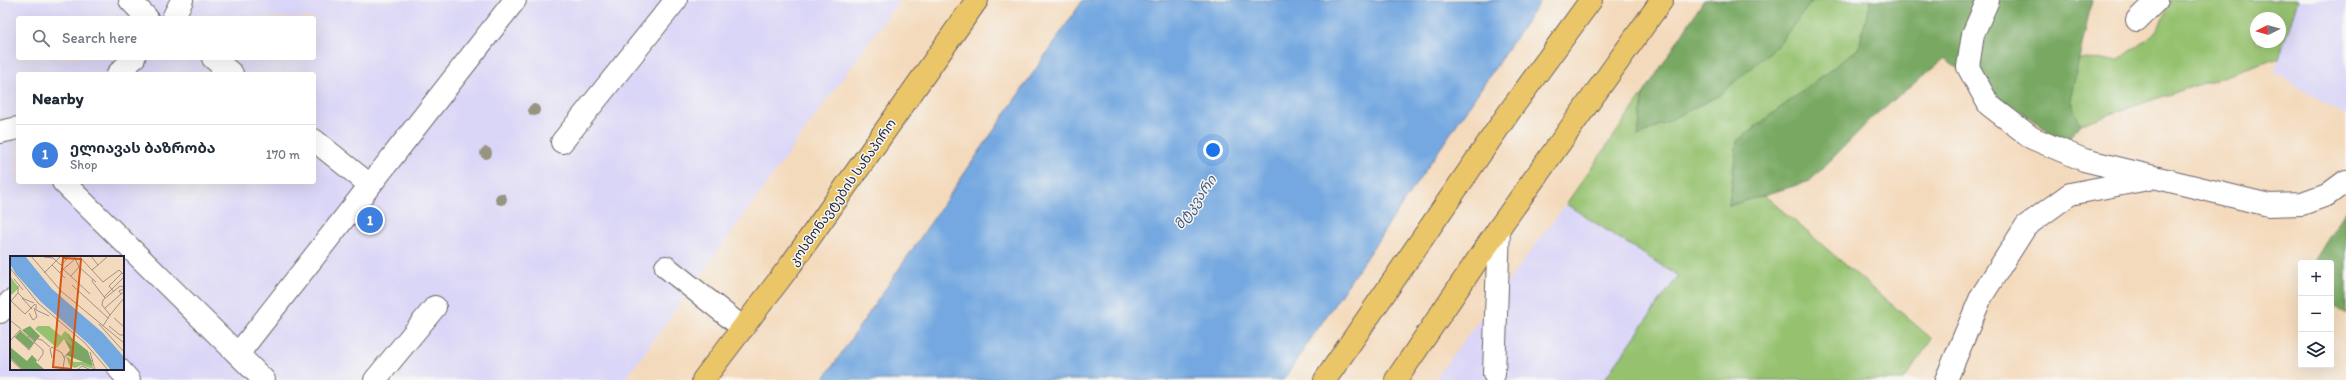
<!DOCTYPE html>
<meta charset="utf-8">
<style>
:root{--surface:#fff;--page:#f6f6f7;--text:#1f2937;--muted:#747a83;--line:#e0e1e3;--accent:#d1495b}
body{margin:0;font-family:Itim,"Noto Sans Georgian",sans-serif;background:var(--page);color:var(--text)}
.controls{position:absolute;right:12px;bottom:12px;display:grid;overflow:hidden;border-radius:4px;box-shadow:0 4px 16px #0002}
.controls button{width:36px;height:36px;display:grid;place-items:center;padding:0;border:0;border-bottom:1px solid var(--line);background:var(--surface);color:var(--text);font:20px sans-serif}
.compass{position:absolute;left:2250px;top:12px;width:36px;height:36px;border-radius:50%;background:var(--surface);box-shadow:0 4px 16px #0002;rotate:265deg}
.you{position:absolute;left:1213px;top:150px;width:14px;height:14px;margin:-10px;border:3px solid #fff;border-radius:50%;background:#1a73e8;box-shadow:0 0 0 6px #1a73e833}
.badge{display:grid;place-items:center;width:26px;height:26px;border-radius:50%;background:var(--accent);color:#fff;font-size:13px;font-weight:700}
.pin{position:absolute;translate:-50% -50%;border:2px solid #fff;box-shadow:0 1px 4px #0006}
.list{margin:0;padding:0;list-style:none}
h2{display:flex;justify-content:space-between;align-items:center;height:52px;margin:0;padding:0 16px;font-size:17px}
h2 small{font-size:13px;font-weight:400;color:var(--muted)}
.list li{display:grid;grid-template-columns:26px 1fr auto;gap:12px;align-items:center;box-sizing:border-box;height:60px;padding:0 16px;border-top:1px solid var(--line)}
.list b{display:block;font-size:15px;white-space:nowrap}
.list p{margin:0;font-size:13px;white-space:nowrap;color:var(--muted)}
.list em{font-size:13px;font-style:normal;color:var(--muted)}
.icon{flex:none;width:22px;height:22px;fill:none;stroke:currentColor;stroke-width:2;stroke-linecap:round;stroke-linejoin:round}
.map{position:relative;flex:none;width:2346px;height:380px;overflow:hidden}
.search{position:absolute;background:var(--surface);box-shadow:0 4px 16px #0002;left:16px;top:16px;width:300px;height:44px;display:flex;align-items:center;gap:10px;box-sizing:border-box;padding:0 14px;border-radius:4px;color:var(--muted);font-size:15px}
.panel{position:absolute;background:var(--surface);box-shadow:0 4px 16px #0002;left:16px;top:72px;width:300px;height:112px;border-radius:4px}
.map>svg:first-child{display:block}
.built{fill:#dad6f7;fill-rule:evenodd}
.green{fill:#96c270;stroke:#5c7256;fill-rule:evenodd}
.forest{fill:#78a862;stroke:#4d654e}
.water{fill:#74a8e0;stroke:#4b658e}
.lines{fill:none;stroke-linecap:round;stroke-linejoin:round}
.minor-casing{stroke:#6c6268;stroke-width:24}
.major-casing{stroke:#6c6268;stroke-width:24}
.highway-casing{stroke:#6c6268;stroke-width:24}
.minor{stroke:#fff;stroke-width:22}
.major{stroke:#eac669;stroke-width:22}
.highway{stroke:#eac669;stroke-width:22}
.tree{fill:#979480}
.labels{text-anchor:middle;stroke-width:3;stroke-linejoin:round;paint-order:stroke}
.street-label{font-size:13px;fill:#22223b;stroke:#f6f6f2}
.water-label{font-size:14px;font-style:italic;fill:#43587d;stroke:#f6f6f2}
.inset-road{fill:none;stroke:#a09088;stroke-width:1}
.view{fill:#d45411;fill-opacity:0.15;stroke:#d45411;stroke-width:2}
.inset-edge{fill:none;stroke:#22223b;stroke-width:2}
</style>
<div class="map">
<svg width="2346" height="380" viewBox="0 0 2346 380">
<rect width="100%" height="100%" fill="#f6f6f2"/>
<filter id="ink" filterUnits="userSpaceOnUse"><feTurbulence type="fractalNoise" baseFrequency=".025" numOctaves="2"/><feDisplacementMap in="SourceGraphic" scale="8" xChannelSelector="R" yChannelSelector="G"/><feConvolveMatrix kernelMatrix="1 2 1 2 8 2 1 2 1" color-interpolation-filters="sRGB"/></filter>
<filter id="wash" filterUnits="userSpaceOnUse"><feTurbulence type="fractalNoise" baseFrequency=".012" numOctaves="4" result="noise"/><feDisplacementMap in="SourceGraphic" scale="16" xChannelSelector="R" yChannelSelector="G"/><feGaussianBlur stdDeviation="0.9" result="paint"/><feColorMatrix in="noise" values="0 0 0 0 0 0 0 0 0 0 0 0 0 0 0 0 0 1.4 0 .05"/><feComposite in="paint" operator="in"/></filter>
<g filter="url(#wash)">
<rect width="100%" height="100%" fill="#f4dabc"/>
<g class="built">
<path d="M0 0H899L625 380H0ZM18 18H314V58H18ZM18 74H314V182H18ZM11 257H123V369H11Z"/>
<path d="M2298 0H2346V116L2274 72Z"/>
<path d="M1566 204 1678 276 1604 380H1434Z"/>
</g>
<g class="green">
<path d="M1813 0H1871L1858 49 1737 141 1729 205 1764 195 1932 339 1904 380H1604L1678 276 1566 204 1644 93 1638 136 1777 46Z"/>
<path d="M2171 0H2298L2279 58 2080 124 2070 99 2079 59 2119 60 2156 32ZM2256 18H2280V42H2256Z"/>
</g>
<g class="forest">
<path d="M1704 0H1813L1777 46 1718 96 1638 136 1644 93Z"/>
<path d="M1871 0H2092L2070 99 2080 124 2066 143 1944 59 1874 116 1810 181 1729 206 1737 141 1858 49Z"/>
<path d="M2346 210V315L2331 302V263H2313Z"/>
</g>
<path class="water" d="M1083 0H1541L1283 380H823Z"/>
</g>
<g filter="url(#ink)">
<g class="lines">
<g class="minor-casing">
<g id="minor">
<path d="M130 0 147 18"/>
<path d="M1988 0 1973 34 1968 67 1989 105 2032 138 2084 160 2269 205 2302 204 2327 195 2346 181"/>
<path d="M173 18 182 0"/>
<path d="M2137 20 2157 0"/>
<path d="M213 58 232 74"/>
<path d="M118 74 134 58"/>
<path d="M0 132 18 128"/>
<path d="M314 140 370 185"/>
<path d="M562 142 676 0"/>
<path d="M63 182 264 380"/>
<path d="M666 267 743 328"/>
<path d="M0 312 11 301"/>
<path d="M238 354 515 0"/>
<path d="M119 369 129 380"/>
<path d="M1494 374 1499 228"/>
<path d="M375 380 435 307"/>
<path d="M1946 380 1981 297 2026 226 2070 194 2148 179"/>
</g>
</g>
<g class="major-casing">
<path id="major" d="M703 380 792 263 977 0"/>
</g>
<g class="highway-casing">
<g id="highway">
<path d="M1325 380 1512 108 1591 0"/>
<path d="M1396 380 1499 228 1662 0"/>
</g>
</g>
<use href="#minor" class="minor"/>
<use href="#major" class="major"/>
<use href="#highway" class="highway"/>
</g>
<g class="tree">
<circle cx="534" cy="110" r="6"/>
<circle cx="486" cy="153" r="6"/>
<circle cx="501" cy="199" r="6"/>
</g>
</g>
<g class="labels">
<g class="street-label">
<text transform="translate(842 192) rotate(-55)" y="5">კოსმონავტების სანაპირო</text>
</g>
<g class="water-label">
<text transform="translate(1195 202) rotate(-55)" y="5">მტკვარი</text>
</g>
</g>
<g transform="translate(10 256)">
<rect width="114" height="114" fill="#f4dabc"/>
<path d="M0 20 9 32 0 40 1 28ZM28 70H39L51 80 55 75 60 79 64 91 54 83 47 92 25 73ZM56 100 64 106H79L84 113 71 109 65 112 59 109Z" fill="#96c270"/>
<path d="M20 70 30 80 25 86 12 74ZM10 75 24 87 19 93 5 81ZM58 79 78 95 83 110 56 99 60 94 54 83 64 91ZM0 91 17 105 22 99 27 104 26 106 35 114H13L0 102Z" fill="#78a862"/>
<path d="M0 0H15L42 33 93 77 114 101V114H101L80 89 31 46 6 18 0 8Z" fill="#74a8e0"/>
<path class="inset-road" d="M21 0 51 35 114 87M64 0 69 11 86 26M69 0 93 26 109 14 114 19M81 0 88 9 82 14M34 1 43 2 51 9 57 3 55 0M42 9 55 22M88 9 98 0M0 12 28 47 75 87 98 114M53 13 80 38M34 17 51 0M49 17 65 3M61 20 69 11M4 23 13 34M83 23 82 25 95 42M62 29 98 62M8 30V37L14 43 24 47M114 33 109 35 111 38 114 36M104 36 99 30 112 17M8 37 1 45 15 58 25 48M94 41 114 21M12 42 22 53M26 48V54L39 60M95 52 111 38M19 57 23 64 27 61 24 52M100 59 114 42M104 62 114 71M1 65 11 73M89 68 114 96M93 70 100 59 92 49 93 44 110 30 114 31M99 70 110 79H114M4 80 19 94 27 82M18 80 32 84 40 91M0 85 10 74 33 94V98L28 105M80 96 85 114M42 102 40 93 42 91 52 97 54 102M0 103 12 114M53 112 55 100 60 95 83 105M67 114 72 110 81 114"/>
<path class="view" d="M53 2 71 3 61 113 43 111Z"/>
<rect width="114" height="114" class="inset-edge"/>
</g>
</svg>
<div class="controls">
<button>+</button>
<button>−</button>
<button><svg class="icon" aria-label="layers" viewBox="0 0 24 24"><path d="M12 4l9 5-9 5-9-5zM3 14l9 5 9-5"/></svg></button>
</div>
<svg class="compass" viewBox="-18 -18 36 36"><path d="M0-13l5 13h-10z" fill="#e53935"/><path d="M0 13l5-13h-10z" fill="#747a83"/></svg>
<div class="you"></div>
<div class="pin badge" style="left:370px;top:220px;background:#3f7fe0">1</div>
<div class="search"><svg class="icon" aria-label="search" viewBox="0 0 24 24"><circle cx="10" cy="10" r="6"/><path d="M15 15l6 6"/></svg>Search here</div>
<section class="panel">
<h2>Nearby<small></small></h2>
<ul class="list">
<li><span class="badge" style="background:#3f7fe0">1</span><div><b>ელიავას ბაზრობა</b><p>Shop</p></div><em>170 m</em></li>
</ul>
</section>
</div>
